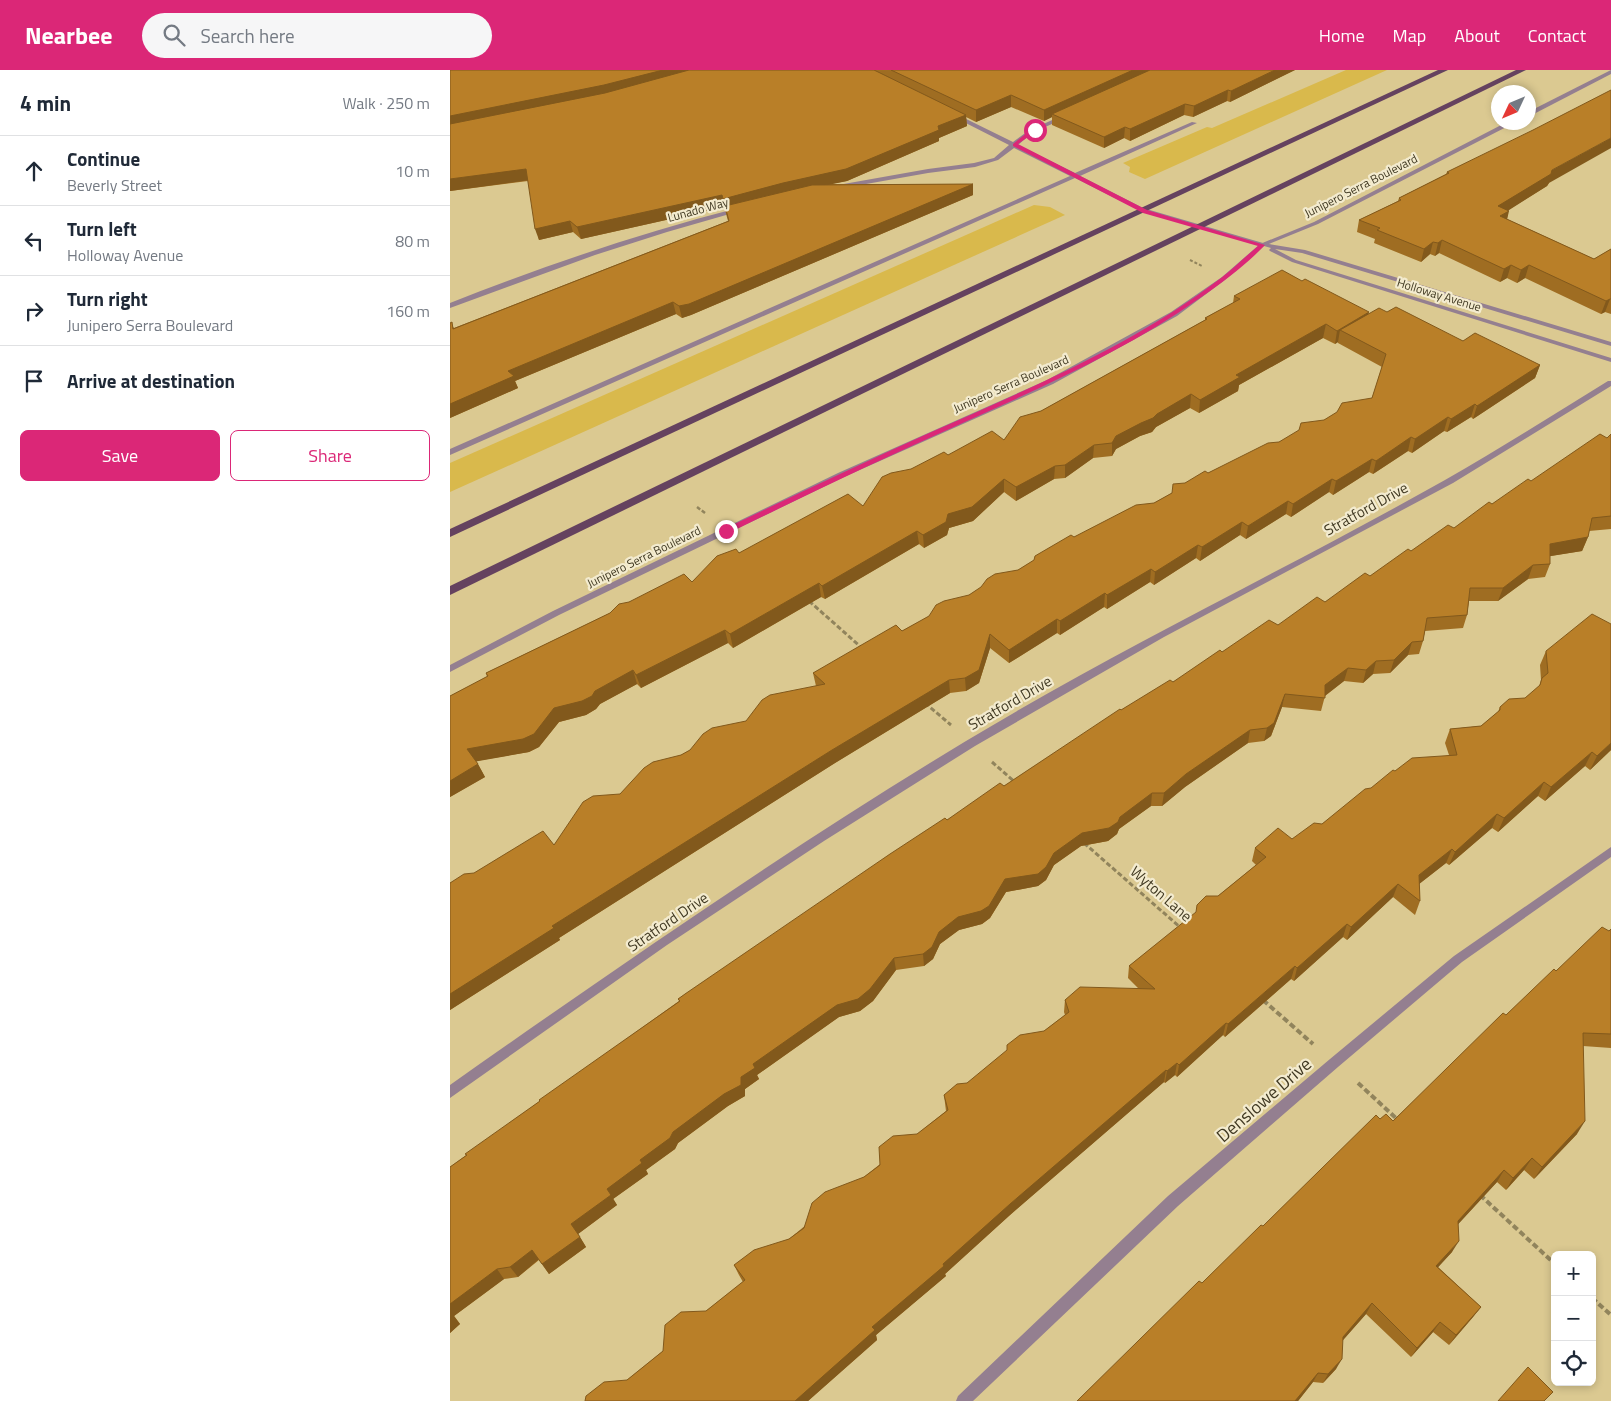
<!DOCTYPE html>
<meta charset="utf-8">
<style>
:root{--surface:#fff;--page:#f6f6f7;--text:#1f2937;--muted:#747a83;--line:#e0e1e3;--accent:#db2777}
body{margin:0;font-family:"Titillium Web",sans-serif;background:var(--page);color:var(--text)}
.controls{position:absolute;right:15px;bottom:15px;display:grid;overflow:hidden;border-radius:8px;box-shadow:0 2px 8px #0003}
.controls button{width:45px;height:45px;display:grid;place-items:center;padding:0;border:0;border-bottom:1px solid var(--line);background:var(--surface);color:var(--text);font:25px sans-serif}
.compass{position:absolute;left:1041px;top:15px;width:45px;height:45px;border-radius:50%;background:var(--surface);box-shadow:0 2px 8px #0003;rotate:226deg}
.stop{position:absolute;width:15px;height:15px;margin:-11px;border:4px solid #db2777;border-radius:50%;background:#fff}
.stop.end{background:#db2777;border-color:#fff;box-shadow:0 1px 5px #0008}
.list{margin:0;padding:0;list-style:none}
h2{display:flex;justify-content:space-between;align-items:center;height:65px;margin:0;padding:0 20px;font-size:21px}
h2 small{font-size:16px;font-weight:400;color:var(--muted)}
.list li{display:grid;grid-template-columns:32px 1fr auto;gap:15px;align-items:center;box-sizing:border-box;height:70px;padding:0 20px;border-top:1px solid var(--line)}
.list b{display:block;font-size:19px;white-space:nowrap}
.list p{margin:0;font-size:16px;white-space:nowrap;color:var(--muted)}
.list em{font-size:16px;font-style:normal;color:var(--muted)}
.actions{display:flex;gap:10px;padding:15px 20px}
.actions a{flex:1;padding:11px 0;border:1px solid var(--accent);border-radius:8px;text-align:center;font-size:18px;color:var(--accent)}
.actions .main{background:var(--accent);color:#fff}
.icon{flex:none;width:28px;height:28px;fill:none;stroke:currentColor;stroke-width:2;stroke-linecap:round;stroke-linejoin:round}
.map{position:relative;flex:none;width:1161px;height:1331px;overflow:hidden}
header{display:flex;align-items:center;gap:30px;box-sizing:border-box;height:70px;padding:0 25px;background:var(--accent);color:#fff}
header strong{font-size:24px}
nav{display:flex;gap:28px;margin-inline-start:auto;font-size:18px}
.search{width:350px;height:45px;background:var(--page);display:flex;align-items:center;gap:12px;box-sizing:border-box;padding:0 18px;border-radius:28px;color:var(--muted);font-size:19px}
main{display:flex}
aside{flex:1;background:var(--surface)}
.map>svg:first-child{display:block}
.green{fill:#d9b94c}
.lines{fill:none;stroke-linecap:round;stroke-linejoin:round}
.path-far3{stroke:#91845c;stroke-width:2;stroke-dasharray:3 2;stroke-linecap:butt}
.path-far2{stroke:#91845c;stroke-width:2.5;stroke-dasharray:4 2;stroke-linecap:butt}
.path-far1{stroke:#91845c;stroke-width:3;stroke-dasharray:5 2.5;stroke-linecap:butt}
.path{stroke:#91845c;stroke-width:4;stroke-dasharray:6 3;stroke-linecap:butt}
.minor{fill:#947f90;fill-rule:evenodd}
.tertiary{fill:#947f90;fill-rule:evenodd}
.primary{fill:#65425f;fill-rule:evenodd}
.wall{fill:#9f6d22}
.shaded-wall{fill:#82591c}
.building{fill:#b97f28;stroke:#82591c}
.route{fill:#db2777}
.labels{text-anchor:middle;stroke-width:4.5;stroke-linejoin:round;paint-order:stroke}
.far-street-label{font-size:12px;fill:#403922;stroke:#f3ebcf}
.street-label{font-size:15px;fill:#403922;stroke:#f3ebcf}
.near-street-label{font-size:18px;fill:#403922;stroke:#f3ebcf}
</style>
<header>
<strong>Nearbee</strong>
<div class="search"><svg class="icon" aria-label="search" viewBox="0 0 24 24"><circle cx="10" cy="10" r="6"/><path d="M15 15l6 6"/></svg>Search here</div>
<nav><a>Home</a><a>Map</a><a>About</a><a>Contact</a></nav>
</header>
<main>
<aside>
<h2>4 min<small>Walk · 250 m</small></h2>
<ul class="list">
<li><svg class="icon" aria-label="ahead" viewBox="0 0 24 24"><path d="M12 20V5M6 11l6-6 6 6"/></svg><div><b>Continue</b><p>Beverly Street</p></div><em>10 m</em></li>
<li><svg class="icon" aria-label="left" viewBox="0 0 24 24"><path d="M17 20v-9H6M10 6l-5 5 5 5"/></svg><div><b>Turn left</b><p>Holloway Avenue</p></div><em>80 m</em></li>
<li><svg class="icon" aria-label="right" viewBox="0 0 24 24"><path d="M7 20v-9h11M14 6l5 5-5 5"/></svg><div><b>Turn right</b><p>Junipero Serra Boulevard</p></div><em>160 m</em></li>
<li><svg class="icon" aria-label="arrive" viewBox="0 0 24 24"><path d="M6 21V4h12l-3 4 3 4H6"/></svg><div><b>Arrive at destination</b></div></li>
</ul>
<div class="actions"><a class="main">Save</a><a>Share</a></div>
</aside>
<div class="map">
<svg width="1161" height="1331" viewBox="0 0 1161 1331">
<rect width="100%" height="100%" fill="#dbc991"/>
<g class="green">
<path d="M896 0H937L695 109 679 102 680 97 673 93 757 57 762 58Z"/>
<path d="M584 135 600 137 615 145 0 422V393Z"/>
</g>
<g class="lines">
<path class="path-far3" d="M740 190 752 196"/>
<path class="path-far2" d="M247 437 255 443"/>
<g class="path-far1">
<path d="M359 531 412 578"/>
<path d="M475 633 501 655"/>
<path d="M542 692 566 713"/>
<path d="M634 773 731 858"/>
</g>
<g class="path">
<path d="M813 930 863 974"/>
<path d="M908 1013 948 1050"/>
<path d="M1030 1125 1105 1194"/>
<path d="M1142 1228 1161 1245"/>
</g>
<g class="minor">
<path d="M1161 0V4L1078 47V42Z"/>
<path d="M504 43 563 72 578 61 611 46H615V48L582 63 568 75 625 103 742 52 747 53 630 106 695 139V141H691L625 108 0 385V379L620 106 564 78 548 90 525 97 478 103 388 119 385 117 388 115 478 99 524 93 544 88 559 75 502 46 501 45Z"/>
<path d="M1057 52H1066L868 154 814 176 776 209 727 246 603 314 394 407 109 545 0 602V595L103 541 388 403 597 310 721 242 772 207 810 174 864 152Z"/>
<path d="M288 138 290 139V141L217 162 145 185 0 238V233C94 196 190 163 288 138Z"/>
<path d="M1158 311H1161V316L1003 413 714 567 525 676 374 771 217 875 0 1028V1015C169 896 339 778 516 671 672 577 837 499 995 410 1050 379 1104 344 1158 311Z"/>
<path d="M1161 777V787L1012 892 888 997 728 1136 523 1331H506L508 1326 718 1126 880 989 1004 886Z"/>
</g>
<path class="tertiary" d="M693 138 813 173 855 180 1161 272V276L852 183 825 179 846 190 1161 288V292L842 192 820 181 819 180 821 178 691 141V139Z"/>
<g class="primary">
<path d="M988 0H998L0 467V459Z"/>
<path d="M1066 0H1076L0 525V516Z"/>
</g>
</g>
<g class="wall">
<path d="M0 0H845L780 32 777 31 743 47 734 45 680 71 674 68 654 78 602 55V47L594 51 561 37 526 52 516 47 517 56 489 68V71L397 111 380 114H523V125L241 245 232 248 226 244 65 311 68 318 0 348V253L4 258 278 151 275 140 274 137 131 169 123 162 89 170 78 111 0 121Z"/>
<path d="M997 102 1099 113 1097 116 1058 140 1057 149 1144 189 1161 179V244L1155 242 1151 244 1075 208 1067 213 1057 208 1050 212 989 183 985 186 980 184 971 192 924 173 925 169 907 162 909 150 948 131 949 128 996 104Z"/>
<path d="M784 226 918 244 937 242 1013 271 1090 295 1085 308 1023 349 1021 347 997 362 994 361 962 383 958 381 923 404 919 402 883 425 879 422 841 447 836 444 796 469 790 465 750 491 746 488 704 515 700 512 657 539 654 537 610 565 607 563 559 593 540 578 529 613 516 621 500 623 385 693 109 868 110 870 0 940V813L104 775 170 724 231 685 296 651 366 616 363 603 452 561 519 525 568 500 624 467 704 433 722 423 735 413 829 372 874 350 922 328 932 297 888 273V272L885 274 873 268 789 315 788 321 749 343 740 338 706 357 702 362 690 366 666 379 662 386 643 388 615 408 604 409 566 431 554 422 523 451 499 458 497 465 474 478 469 474 375 529 371 527 283 578 278 573 191 618 187 614 150 634 146 639 136 645 109 652 89 677 79 682 26 691 35 707 0 727V626L37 607 36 603 160 543 179 532 242 512 289 483 413 436 461 399 498 385 554 370 591 341 755 250V248L783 233Z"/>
<path d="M1161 364V459L1139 461 1138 467 1132 481 1100 486V494L1095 507 1078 509 1048 531H1019L1017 545 1013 558 975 561 973 571 969 584 958 585 940 603 923 604 913 613 894 611 875 626 871 641 832 637 821 666 814 671 798 673 735 717 712 736H701L669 759 667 764 658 771 631 776 604 795 596 810 588 816 556 822 540 848 532 854 509 860 490 874 483 889 474 896 446 900 423 931 410 941 389 947 307 1005 309 1009 295 1019V1026L278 1036 228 1073 225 1079 196 1100 198 1104 163 1129 167 1135 128 1164 136 1177 99 1204 89 1190 68 1207 54 1209 4 1246 10 1254 0 1263V1097L90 1031 229 931 228 929 497 750 554 716 671 640 723 612 772 582 828 555 875 532 920 506 961 481 1004 458 1042 434 1157 368Z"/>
<path d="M1096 581 1161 680 1140 700 1135 696 1095 731 1088 726 1048 762 1042 758 999 795 996 793 969 814 970 831 965 845 943 827 897 870 893 867 844 911 841 909 775 967 773 965 727 1007 725 1005 715 1013 714 1012 560 1145 495 1204 496 1206 426 1265 427 1270 358 1331H135L177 1310 213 1281 256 1241 293 1212 289 1205 284 1195 339 1169 414 1107 496 1041 494 1025 517 1013 594 961 615 945 614 942 615 930 689 919 678 908 679 896 768 826 806 795 802 791 805 778 842 769 872 754 945 701 999 685 995 673 1000 659 1031 656 1048 642 1050 637 1075 628 1089 617 1091 610 1090 595Z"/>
<path d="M1161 859V978L1133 976 1127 1064 1084 1109 1074 1100 1056 1120 1047 1112 1008 1154 1002 1182 988 1197 1031 1237 1023 1247 999 1275 983 1262 961 1287 916 1244 892 1271 886 1299 873 1313 863 1312 848 1331H627L813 1156 930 1049 943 1051 1056 945 1106 901Z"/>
</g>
<g class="shaded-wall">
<path d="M213 0H257L0 58V46Z"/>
<path d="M683 0H706L602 44V47L594 51V40Z"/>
<path d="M825 0H845L780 32 781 21Z"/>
<path d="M778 20 777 31 743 47 744 36Z"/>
<path d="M561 25V37L526 52V40Z"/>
<path d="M735 34 734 45 680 71V59Z"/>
<path d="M516 45 517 56 489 68V71L397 111 335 124 275 136V140L273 129 488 56Z"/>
<path d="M675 57 674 68 654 78V67Z"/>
<path d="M1161 68V78L1099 113 1097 116 1045 149 1048 136 1102 100Z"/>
<path d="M76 99 80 110 0 121V109Z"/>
<path d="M523 114V125L241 245 232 248 229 236Z"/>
<path d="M272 125 274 137 131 169 127 157Z"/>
<path d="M1059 141 1056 154 1050 146Z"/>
<path d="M120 151 123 162 89 170 85 159Z"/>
<path d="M992 170 989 183 985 186 988 173Z"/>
<path d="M983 172 980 184 971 192 974 179Z"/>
<path d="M1061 195 1057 208 1050 212 1054 199Z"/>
<path d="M1079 195 1075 208 1067 213 1071 200Z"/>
<path d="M1160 229 1155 242 1151 244 1156 231Z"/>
<path d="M223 232 226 244 65 311 68 318 0 348V334L58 301Z"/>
<path d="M919 242 916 255 890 260 888 272 885 274 887 261Z"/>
<path d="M876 254 873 268 789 315 788 321 749 343 750 330 786 305Z"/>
<path d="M1090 295 1085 308 1023 349 1027 336Z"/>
<path d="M741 324 740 338 706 357 702 362 690 366 666 379 662 386V373L666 366Z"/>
<path d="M1025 334 1021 347 997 362 1001 349Z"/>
<path d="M998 347 994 361 962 383 965 369Z"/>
<path d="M961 367 958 381 923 404 926 391Z"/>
<path d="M644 375 643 388 615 408V395Z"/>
<path d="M922 389 919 402 883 425 886 411Z"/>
<path d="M605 396 604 409 566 431V417Z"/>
<path d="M554 409V422L523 451 499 458 497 465 474 478 473 465 498 444Z"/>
<path d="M882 409 879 422 841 447 843 434Z"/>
<path d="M838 431 836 444 796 469 798 456Z"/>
<path d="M792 452 790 465 750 491 752 477Z"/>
<path d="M467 461 469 474 375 529 372 516Z"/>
<path d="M1138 467 1132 481 1095 487 1100 474Z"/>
<path d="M748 475 746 488 704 515 705 502Z"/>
<path d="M1083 495 1078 509 1048 531 1053 518Z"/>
<path d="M701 499 700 512 657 539V525Z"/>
<path d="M369 513 371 527 283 578 280 564Z"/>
<path d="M655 523 654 537 610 565V551Z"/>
<path d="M607 549V563L559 593V580Z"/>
<path d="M275 560 278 573 191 618 186 605Z"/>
<path d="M540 564V578L529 613 516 621 515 608Z"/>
<path d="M962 572 958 585 940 603 944 590Z"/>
<path d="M926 591 923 604 913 613 916 600Z"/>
<path d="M898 598 894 611 872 628 875 615Z"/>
<path d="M183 600 187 614 150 634 146 639 136 645 109 652 89 677 79 682 23 692 17 679 104 638 145 621Z"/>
<path d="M499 610 500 623 385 693 109 868 110 870 0 940V924L102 856 382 680Z"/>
<path d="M835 624 832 637 821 666 814 671 817 658Z"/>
<path d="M800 660 798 673 735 717 712 736 714 723 736 704Z"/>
<path d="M1161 673V680L1140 700 1147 686Z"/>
<path d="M1142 682 1135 696 1095 731 1101 717Z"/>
<path d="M28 694 35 707 0 727V711Z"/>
<path d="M1094 712 1088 726 1048 762 1054 748Z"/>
<path d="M702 723 701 736 669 759 667 764 658 771 631 776 604 795 596 810 588 816 556 822 540 848 532 854 509 860 490 874 483 889 474 896 473 884 489 862 555 809 604 783 632 763 670 747Z"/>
<path d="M1047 744 1042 758 999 795 1005 782Z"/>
<path d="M1002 779 996 793 964 818 969 805Z"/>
<path d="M948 814 943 827 897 870 901 857Z"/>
<path d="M897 854 893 867 844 911 847 898Z"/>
<path d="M444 888 446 900 423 931 410 941 389 947 307 1005 309 1009 295 1019V1026L278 1036 228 1073 225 1079 196 1100 198 1104 163 1129 157 1119 190 1090 223 1062 291 1007 303 994Z"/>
<path d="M845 896 841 909 775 967 778 954Z"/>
<path d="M776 953 773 965 727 1007 729 995Z"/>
<path d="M727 993 725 1005 715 1013 717 1001Z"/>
<path d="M716 1000 714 1012 560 1145 495 1204 496 1206 426 1265 427 1270 358 1331H345L422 1257 560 1134Z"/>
<path d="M1135 1051 1127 1064 1084 1109 1092 1097Z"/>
<path d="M1082 1088 1074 1100 1056 1120 1063 1108Z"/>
<path d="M1054 1100 1047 1112 1001 1162 1008 1151Z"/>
<path d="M161 1125 167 1135 128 1164 121 1154Z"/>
<path d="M130 1167 136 1177 99 1204 92 1194Z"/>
<path d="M1009 1171 1002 1182 980 1206 986 1196Z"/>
<path d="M82 1180 89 1189 68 1207 60 1197Z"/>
<path d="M47 1199 54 1209 4 1246 10 1254 0 1263V1234Z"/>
<path d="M922 1233 916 1244 887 1277 893 1267Z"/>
<path d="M1031 1237 1023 1247 999 1275 1006 1265Z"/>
<path d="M990 1252 983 1262 961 1287 967 1278Z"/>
<path d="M892 1289 886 1299 873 1313 878 1304Z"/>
<path d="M868 1303 863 1312 848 1331H845Z"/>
</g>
<g class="building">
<path d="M0 0H213L154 15 0 46Z"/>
<path d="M239 0H424L516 45 488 56 489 60 396 99 333 113 273 129 272 125 127 157 120 151 85 159 76 99 0 109V54L155 23Z"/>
<path d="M441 0H683L594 40 561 25 526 40Z"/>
<path d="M700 0H825L781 21 778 20 744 36 735 34 680 59 675 57 654 67 602 44Z"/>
<path d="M1161 20V68L1102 100 1101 104 1048 136 1059 141 1050 146 1144 189 1161 179V229H1160L1156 231 1079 195 1071 200 1061 195 1054 199 992 170 988 173 983 172 974 179 927 160 930 158 909 150 951 130 949 128 999 103 997 102 1083 60Z"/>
<path d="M523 114 239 234 229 236 223 232 58 301 64 306 0 334V253L2 252 3 259 279 151 275 136 362 115Z"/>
<path d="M832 200 852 211 855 209 919 242 887 261 876 254 786 305 790 307 750 330 741 324 707 344 703 348 691 353 666 366 662 373 644 375 615 395 605 396 566 417 554 409 522 437 498 444 496 452 473 465 467 461 372 516 369 513 280 564 275 560 186 605 183 600 145 621 142 626 132 631 104 638 84 664 73 669 17 679 28 694 0 711V626L38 606 36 603 160 543 169 534 179 532 234 504 242 512 267 486 286 479 289 483 398 424 413 436 432 407 441 403 461 399 494 382 498 385 542 361 554 370 570 347 591 341 757 249 755 248 790 229 784 226Z"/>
<path d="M946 237 1013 271 1025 263 1090 295 1027 336 1025 334 1001 349 998 347 965 369 961 367 926 391 922 389 886 411 882 409 843 434 838 431 798 456 792 452 752 477 748 475 705 502 701 499 657 525 655 523 610 551 607 549 559 580 540 564 529 600 515 608 499 610 382 680 102 856 104 858 0 924V813L14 804 24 803 93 761 104 775 133 732 143 726 170 724 194 698 203 692 231 685 240 680 253 664 262 658 296 651 312 630 320 625 375 614 363 603 446 555 452 561 479 546 486 535 494 531 519 525 531 517 537 509 545 504 568 500 584 490 585 486 621 465 624 467 686 435 704 433 722 423 723 414 735 413 755 401 758 403 818 373 829 372 849 360 851 353 874 350 887 342 892 333 922 328 936 284 890 260 929 238 937 242Z"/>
<path d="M1150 364 1157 368 1161 364V446L1142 448 1138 467 1100 474V494L1083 495 1053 518H1020L1017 545 977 548 973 571 962 572 944 590 926 591 916 600 898 598 875 615V628L835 624 824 653 817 658 800 660 736 704 714 723H702L670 747 668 752 659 758 632 763 604 783 596 797 588 804 555 809 539 836 531 841 508 847 489 862 482 877 473 884 444 888 420 919 408 929 387 935 303 994 305 998 291 1007V1015L274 1024 223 1062 220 1068 190 1090 192 1093 157 1119 161 1125 121 1154 130 1167 92 1194 82 1180 60 1197 47 1199 0 1234V1097L17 1085 15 1084 90 1031 89 1030 230 931 228 929 235 924 440 784 495 748 497 750 550 713 554 716 670 639 671 640 720 610 723 612 770 580 772 582 819 550 828 555 867 527 875 532 915 503 920 506 958 479 961 481 998 455 1004 458 1039 432 1042 434 1078 409 1081 411Z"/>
<path d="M1142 544 1161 554V673L1147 686 1142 682 1101 717 1094 712 1054 748 1047 744 1005 782 1002 779 969 805 970 831 948 814 901 857 897 854 847 898 845 896 778 954 776 953 729 995 727 993 717 1001 716 1000 560 1134 493 1194 494 1196 422 1257 425 1260 345 1331H135L136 1326 154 1312 177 1310 213 1281 215 1255 231 1242 256 1241 295 1210 284 1195 304 1180 339 1169 354 1158 362 1133 375 1122 414 1107 430 1095 429 1077 443 1066 467 1064 498 1040 494 1025 507 1014 517 1013 557 980V975L570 965 594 961 619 942 615 930 630 917 705 919 679 896 746 842 747 835 756 826H768L816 787 805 778 828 758 842 769 864 753 872 754 915 719 921 718 943 700 945 701 962 688 1007 685 1000 659 1031 656 1050 640V637L1059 629 1075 628 1090 615 1092 608 1098 603 1096 581Z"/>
<path d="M1152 857 1159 861 1161 859V964L1133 963 1135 1051 1092 1097 1082 1088 1063 1108 1054 1100 1008 1151 1009 1171 986 1196 1031 1237 1006 1265 990 1252 967 1278 922 1233 893 1267 892 1289 878 1304 868 1303 845 1331H627L749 1211 752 1213 811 1155 813 1156 926 1045 930 1049 936 1044 943 1051 1053 943 1056 945 1104 899 1106 901Z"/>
<path d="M1078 1297 1103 1322 1094 1331H1048Z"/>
</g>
<path class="route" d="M583 58 588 60 568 74 697 140 815 175C796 195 773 212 750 228 675 281 590 318 506 356 429 390 354 426 279 463H274V459C341 427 408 395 477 364 578 319 682 276 771 208 784 198 796 186 808 176L693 143 563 76V74Z"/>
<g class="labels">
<g class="far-street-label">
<text transform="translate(911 116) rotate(-27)" y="4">Junipero Serra Boulevard</text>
<text transform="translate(248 140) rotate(-15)" y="4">Lunado Way</text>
<text transform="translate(989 225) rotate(17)" y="4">Holloway Avenue</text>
<text transform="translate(561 314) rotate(-24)" y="4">Junipero Serra Boulevard</text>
<text transform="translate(194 487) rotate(-26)" y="4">Junipero Serra Boulevard</text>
</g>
<g class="street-label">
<text transform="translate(916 439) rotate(-29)" y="5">Stratford Drive</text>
<text transform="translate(560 633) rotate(-30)" y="5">Stratford Drive</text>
<text transform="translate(711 824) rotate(41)" y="5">Wyton Lane</text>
<text transform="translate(218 852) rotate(-34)" y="5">Stratford Drive</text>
</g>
<g class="near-street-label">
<text transform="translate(814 1030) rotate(-41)" y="6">Denslowe Drive</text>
</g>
</g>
</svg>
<div class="controls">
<button>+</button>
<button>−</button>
<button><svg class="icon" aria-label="locate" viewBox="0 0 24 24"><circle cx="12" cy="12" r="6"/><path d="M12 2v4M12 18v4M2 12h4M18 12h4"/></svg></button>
</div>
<svg class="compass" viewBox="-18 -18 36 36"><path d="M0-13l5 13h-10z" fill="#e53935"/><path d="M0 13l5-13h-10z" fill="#747a83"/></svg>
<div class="stop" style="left:585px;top:60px"></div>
<div class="stop end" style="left:276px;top:461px"></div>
</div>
</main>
